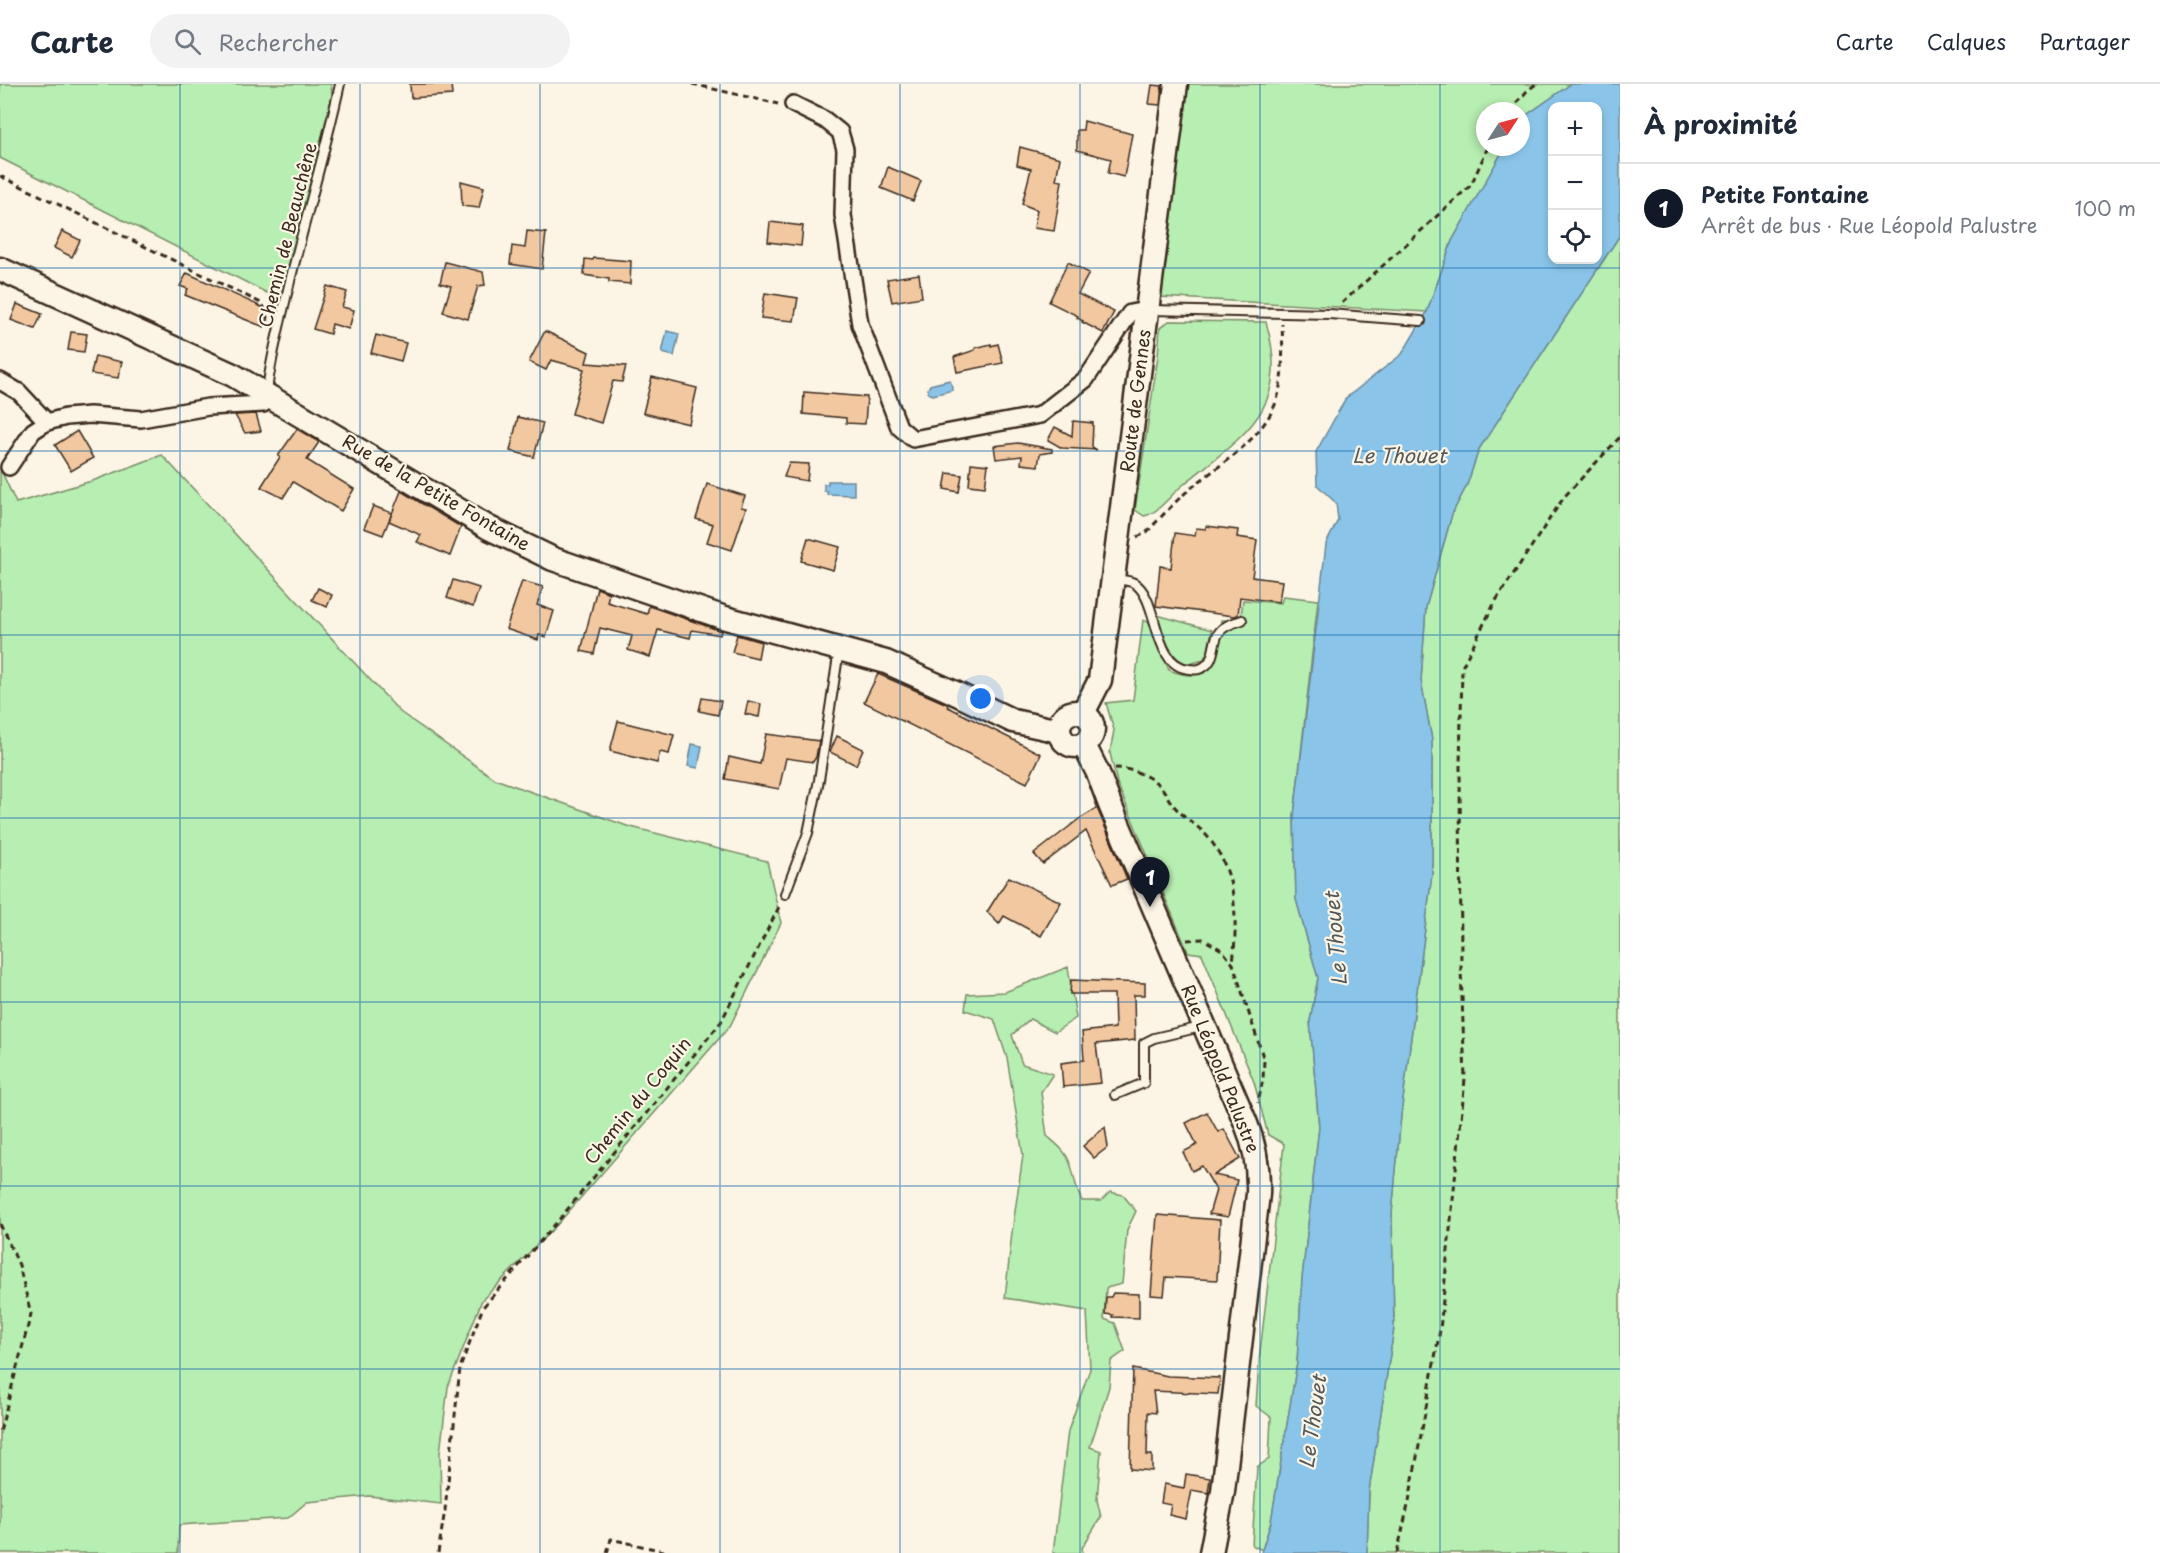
<!DOCTYPE html>
<html lang="fr">
<meta charset="utf-8">
<style>
:root{--surface:#fff;--page:#f2f2f3;--text:#1f2937;--muted:#747a83;--line:#e0e1e3;--accent:#111827}
body{margin:0;font-family:"Playpen Sans",sans-serif;background:var(--page);color:var(--text)}
.controls{position:absolute;right:18px;top:18px;display:grid;overflow:hidden;border-radius:12px;box-shadow:0 3px 9px #0003}
.controls button{width:54px;height:54px;display:grid;place-items:center;padding:0;border:0;border-bottom:2px solid var(--line);background:var(--surface);color:var(--text);font:30px sans-serif}
.compass{position:absolute;left:1476px;top:18px;width:54px;height:54px;border-radius:50%;background:var(--surface);box-shadow:0 3px 9px #0003;rotate:54deg}
.you{position:absolute;left:981px;top:615px;width:21px;height:21px;margin:-15px;border:4px solid #fff;border-radius:50%;background:#1a73e8;box-shadow:0 0 0 9px #1a73e833}
.badge{display:grid;place-items:center;width:39px;height:39px;border-radius:50%;background:var(--accent);color:#fff;font-size:20px;font-weight:700}
.pin{position:absolute;translate:-50% -50px;filter:drop-shadow(0 2px 3px #0008)}
.pin::after{content:'';position:absolute;top:32px;width:21px;height:18px;background:inherit;clip-path:polygon(0 0,100% 0,50% 100%)}
.list{margin:0;padding:0;list-style:none}
h2{display:flex;justify-content:space-between;align-items:center;height:78px;margin:0;padding:0 24px;font-size:26px}
h2 small{font-size:20px;font-weight:400;color:var(--muted)}
.list li{display:grid;grid-template-columns:39px 1fr auto;gap:18px;align-items:center;box-sizing:border-box;height:90px;padding:0 24px;border-top:2px solid var(--line)}
.list b{display:block;font-size:22px;white-space:nowrap}
.list p{margin:0;font-size:20px;white-space:nowrap;color:var(--muted)}
.list em{font-size:20px;font-style:normal;color:var(--muted)}
.icon{flex:none;width:33px;height:33px;fill:none;stroke:currentColor;stroke-width:2;stroke-linecap:round;stroke-linejoin:round}
.map{position:relative;flex:none;width:1620px;height:1469px;overflow:hidden}
header{display:flex;align-items:center;gap:36px;box-sizing:border-box;height:84px;padding:0 30px;background:var(--surface);border-bottom:2px solid var(--line)}
header strong{font-size:28px}
nav{display:flex;gap:33px;margin-inline-start:auto;font-size:21px}
.search{width:420px;height:54px;background:var(--page);display:flex;align-items:center;gap:15px;box-sizing:border-box;padding:0 21px;border-radius:33px;color:var(--muted);font-size:22px}
main{display:flex}
aside{flex:1;background:var(--surface)}
.map>svg:first-child{display:block}
.green{fill:#b7eeb1;stroke:#798c68;stroke-width:1.5}
.water{fill:#8ac5e9;stroke:#6a8798;stroke-width:1.5;fill-rule:evenodd}
.building{fill:#f2c8a1;stroke:#3b2a1e;stroke-width:1.5}
.lines{fill:none;stroke-linecap:round;stroke-linejoin:round}
.lane-casing{stroke:#3b2a1e;stroke-width:12}
.street-casing{stroke:#3b2a1e;stroke-width:20}
.secondary-casing{stroke:#3b2a1e;stroke-width:27}
.path{stroke:#3b2a1e;stroke-width:3;stroke-dasharray:6 4.5;stroke-linecap:butt}
.lane{stroke:#fcf5e5;stroke-width:8}
.street{stroke:#fcf5e5;stroke-width:15}
.secondary{stroke:#fcf5e5;stroke-width:22}
.grid{fill:none;stroke:#1f6fb2;stroke-width:1.5;stroke-opacity:0.55}
.labels{text-anchor:middle;stroke-width:4.5;stroke-linejoin:round;paint-order:stroke}
.street-label{font-size:18px;fill:#3b2a1e;stroke:#fcf5e5}
.water-label{font-size:20px;font-style:italic;fill:#53585b;stroke:#fcf5e5}
</style>
<header>
<strong>Carte</strong>
<div class="search"><svg class="icon" aria-label="search" viewBox="0 0 24 24"><circle cx="10" cy="10" r="6"/><path d="M15 15l6 6"/></svg>Rechercher</div>
<nav><a>Carte</a><a>Calques</a><a>Partager</a></nav>
</header>
<main>
<div class="map">
<svg width="1620" height="1469" viewBox="0 0 1620 1469">
<rect width="100%" height="100%" fill="#fcf5e5"/>
<filter id="ink" filterUnits="userSpaceOnUse"><feTurbulence type="fractalNoise" baseFrequency=".0167" numOctaves="2"/><feDisplacementMap in="SourceGraphic" scale="12" xChannelSelector="R" yChannelSelector="G"/><feConvolveMatrix kernelMatrix="1 2 1 2 8 2 1 2 1" color-interpolation-filters="sRGB"/></filter>
<g filter="url(#ink)">
<g class="green">
<path d="M0 0H331L332 11 283 217 0 74Z"/>
<path d="M1185 0H1571L1521 35V27H1485V63H1505L1452 157 1427 228 1160 213Z"/>
<path d="M1620 151V1469H1367L1369 1407 1394 1244 1392 1129 1401 1031 1432 790V656L1421 597 1426 523 1452 430 1467 401 1479 365Z"/>
<path d="M1169 237 1266 238C1292 327 1243 351 1183 401 1171 410 1158 430 1144 432L1135 426 1158 272 1160 244Z"/>
<path d="M162 371 400 628 495 695 627 742 767 777 781 839 730 942 557 1141 482 1216 448 1303 440 1369 441 1420 369 1412 307 1418 288 1434 179 1441 178 1469H0V384L16 419 95 396Z"/>
<path d="M1283 512 1318 516 1294 732 1296 815 1318 894 1310 937 1319 1043 1302 1195 1297 1279 1271 1438 1262 1466 1252 1461 1257 1383 1269 1375 1271 1333 1256 1322 1259 1277 1284 1060 1268 1051 1254 998 1202 870 1188 868 1117 699 1110 669 1114 646 1106 619 1133 616 1143 536 1151 539 1157 559 1169 586C1215 604 1217 571 1221 536H1236L1241 532 1243 516 1281 519Z"/>
<path d="M1157 531 1212 546 1208 567 1203 576 1186 581C1168 571 1164 550 1157 531Z"/>
<path d="M1068 883 1076 934 1055 948 1030 935 1012 951 1022 980 1053 990 1041 1008 1047 1052C1056 1060 1066 1067 1070 1079 1075 1092 1075 1104 1082 1117H1101L1110 1108 1123 1111 1136 1127 1127 1146 1122 1200 1106 1204 1104 1235 1115 1239 1125 1267 1111 1277 1109 1303 1090 1363 1101 1367 1097 1416 1101 1433 1082 1464 1083 1469H1053L1068 1347 1090 1285 1087 1227 1005 1214 1012 1148 1023 1071 1007 974 994 935 965 926 967 910 1005 908Z"/>
</g>
<g class="water">
<path d="M1571 0H1620V151L1479 365 1467 401 1452 430 1426 523 1421 597 1432 656V790L1401 1031 1392 1130 1394 1244 1369 1407 1367 1469H1261L1271 1438 1297 1279 1302 1195 1319 1043 1310 937 1318 894 1296 815 1294 732 1326 460 1338 436 1336 419 1317 401 1316 368 1346 314 1402 270 1427 228 1452 157 1505 63H1521V35ZM1552 22H1598V176H1552Z"/>
<path d="M667 247 679 250 674 272 662 269Z"/>
<path d="M950 296 953 306 933 311 928 309V305L930 301Z"/>
<path d="M828 397H854V411L827 410V407H824V400H828Z"/>
<path d="M692 660 702 662 698 684 688 682Z"/>
</g>
<g class="building">
<path d="M410 0H451L452 11 411 14Z"/>
<path d="M1152 1 1162 2 1160 21 1149 20Z"/>
<path d="M1084 37 1132 50 1124 93 1108 89 1111 75 1077 66V46H1083Z"/>
<path d="M1020 63 1060 74 1056 96 1062 97 1054 147 1034 144 1037 126 1022 120 1031 85 1017 81Z"/>
<path d="M888 83 921 97 913 117 881 104Z"/>
<path d="M461 97 484 103 479 124 462 122Z"/>
<path d="M770 138 803 142 801 162 768 158Z"/>
<path d="M62 147 80 156 72 173 54 164Z"/>
<path d="M527 147 546 149 542 185 510 180 512 162 525 164Z"/>
<path d="M594 174 631 177 630 200 609 198V195L584 191 585 175 593 176Z"/>
<path d="M445 178 483 188 485 201 478 202 468 235 443 228 451 202 440 199Z"/>
<path d="M1068 178 1089 189 1078 210 1114 228 1103 249 1082 238 1083 237 1077 234 1078 232 1049 218Z"/>
<path d="M187 189 264 224V243L185 211 188 205 180 202Z"/>
<path d="M919 190 922 213 892 218 887 195Z"/>
<path d="M327 202 347 208 342 223 354 226 349 245 332 240 330 250 313 245Z"/>
<path d="M765 209 798 214 794 237 761 234Z"/>
<path d="M17 220 42 230 35 245 11 236Z"/>
<path d="M545 247 589 268 586 279 626 282 622 298 613 297 601 339 572 330 584 285 551 276 546 286 529 278Z"/>
<path d="M71 248 87 250 84 268 68 266Z"/>
<path d="M376 251 406 259 401 277 371 269Z"/>
<path d="M991 260V262L998 260 1003 279 957 288 954 273 975 266V264Z"/>
<path d="M95 272 122 278 118 294 91 290Z"/>
<path d="M652 293 697 304 689 340 643 329Z"/>
<path d="M804 308 867 313 865 340 846 339V334L803 330Z"/>
<path d="M256 330 261 347 245 349 235 331Z"/>
<path d="M518 333 543 339 534 373 510 367Z"/>
<path d="M1073 337 1093 339 1092 363 1097 366 1062 364 1048 356 1055 343 1072 352Z"/>
<path d="M297 345 319 358 307 376 354 405 341 427 293 398 283 414 261 403 280 373 278 372Z"/>
<path d="M77 347 93 374 71 387 55 361Z"/>
<path d="M1018 359 1052 365V368L1040 370 1038 382 1021 380 1022 372 996 375 994 362Z"/>
<path d="M789 379 809 380 807 397 784 393Z"/>
<path d="M971 379 988 381 985 403 969 401Z"/>
<path d="M947 389 962 391 959 408 944 405Z"/>
<path d="M707 400 745 412 741 423 746 424 732 466 707 458 713 440 696 435Z"/>
<path d="M401 407 461 443 450 472 417 458 421 451 389 437Z"/>
<path d="M373 422 392 429 383 451 364 444Z"/>
<path d="M1206 442 1238 446 1237 453 1257 456 1252 493 1282 497 1279 518 1240 513 1238 531 1234 532 1156 522 1160 482 1171 484 1175 449 1195 452 1196 444 1206 445Z"/>
<path d="M808 454 840 463 833 486 801 477Z"/>
<path d="M453 496 479 504 473 523 447 514Z"/>
<path d="M522 497 543 503 537 521 554 527 546 553 539 551 538 556 506 545Z"/>
<path d="M318 504 332 511 327 523 312 516Z"/>
<path d="M597 504 609 509 607 518 647 530 649 522 721 547 720 551 692 546 690 554 658 546 650 573 628 566 632 552 600 544 594 570 581 567Z"/>
<path d="M737 551 761 558 758 574 732 568Z"/>
<path d="M878 590 947 620 948 623 1041 670 1027 699 864 618Z"/>
<path d="M702 614 721 617 718 631 699 627Z"/>
<path d="M748 617 761 620 759 633 745 630Z"/>
<path d="M618 637 674 651 669 670 660 668 657 679 610 667Z"/>
<path d="M766 650 819 657 816 673 813 678 786 674 779 705 725 695 729 673 760 680Z"/>
<path d="M837 652 863 665 856 681 830 668Z"/>
<path d="M1097 724 1127 795 1112 801 1086 747 1043 780 1034 770 1079 735Z"/>
<path d="M1009 793 1061 818 1041 852 1004 832 999 840 987 828Z"/>
<path d="M1071 896 1145 899V911H1134L1135 956 1096 960 1101 999 1063 1003 1061 979 1084 976 1082 948 1115 944 1114 910H1070Z"/>
<path d="M1207 1028 1218 1048 1224 1045 1240 1075 1214 1091 1237 1096 1228 1133 1209 1130 1216 1106 1202 1082 1192 1087 1183 1068 1197 1061 1186 1039Z"/>
<path d="M1105 1043 1108 1063 1094 1074 1083 1062Z"/>
<path d="M1157 1131 1220 1136 1217 1196 1166 1193 1164 1212 1151 1211Z"/>
<path d="M1113 1209 1139 1210V1234L1112 1233 1113 1231 1105 1230 1106 1213H1111Z"/>
<path d="M1133 1285 1168 1292 1220 1294 1218 1310 1153 1307 1156 1329 1148 1328 1147 1371H1152V1387L1130 1385Z"/>
<path d="M1186 1390 1210 1394 1208 1409 1192 1406 1186 1435 1169 1431 1171 1421 1161 1419 1164 1400 1184 1404Z"/>
</g>
<g class="lines">
<g class="lane-casing">
<g id="lane">
<path d="M1151 226 1329 230 1421 237"/>
<path d="M267 308C270 278 278 248 285 218 302 145 324 73 340 0"/>
<path d="M1115 495C1121 496 1129 496 1134 499 1160 514 1151 583 1190 585 1193 585 1196 586 1199 585 1216 580 1212 561 1218 550 1223 541 1234 539 1242 536"/>
<path d="M785 810 808 749 819 696 839 566"/>
<path d="M1115 1011 1144 999V959L1154 954 1201 943"/>
</g>
</g>
<g class="street-casing">
<g id="street">
<path d="M793 20 825 36 840 48 845 65 843 131 860 240 899 343 913 355 1040 331 1086 295 1130 229 1146 226"/>
<path d="M0 297 19 308 47 338"/>
<path d="M9 383 33 347 47 338 66 333 90 331 141 335 208 323 263 320 267 310"/>
</g>
</g>
<g class="secondary-casing">
<g id="secondary">
<path d="M0 185 233 291 489 444 553 475 722 533 886 578 953 608 1013 637 1059 647"/>
<circle cx="1076" cy="645" r="17"/>
<path d="M1083 629 1100 596 1176 0"/>
<path d="M1084 661 1098 689 1110 721 1245 1037C1255 1061 1259 1083 1258 1110L1223 1407 1211 1469"/>
</g>
</g>
<g class="path">
<path d="M692 0 778 20"/>
<path d="M1509 27 1527 7 1536 0"/>
<path d="M0 92 263 220 268 237"/>
<path d="M1342 219 1471 101 1488 63"/>
<path d="M1137 453 1146 449C1162 432 1178 414 1196 400 1225 377 1258 357 1274 323 1284 303 1283 262 1282 240"/>
<path d="M1115 684C1130 684 1151 692 1161 703 1166 709 1169 717 1174 722 1185 735 1201 743 1211 757 1238 793 1237 838 1233 880"/>
<path d="M1187 856 1203 855 1222 866 1233 880 1264 976 1263 995 1258 1019"/>
<path d="M0 1140 19 1181 31 1230 0 1348"/>
<path d="M438 1469 445 1426 460 1284 483 1223 558 1137 721 938 780 821"/>
<path d="M607 1469 611 1455 672 1469"/>
<path d="M1397 1469 1409 1417 1440 1246 1465 995 1461 885 1460 682 1462 583 1495 518 1564 413 1620 353"/>
</g>
<use href="#lane" class="lane"/>
<use href="#street" class="street"/>
<use href="#secondary" class="secondary"/>
</g>
</g>
<path class="grid" d="M180 0V1469M360 0V1469M540 0V1469M720 0V1469M900 0V1469M1080 0V1469M1260 0V1469M1440 0V1469M0 184H1620M0 367H1620M0 551H1620M0 734H1620M0 918H1620M0 1102H1620M0 1285H1620"/>
<g class="labels">
<g class="street-label">
<text transform="translate(288 151) rotate(-76)" y="6">Chemin de Beauchêne</text>
<text transform="translate(1136 317) rotate(-83)" y="6">Route de Gennes</text>
<text transform="translate(436 409) rotate(30)" y="6">Rue de la Petite Fontaine</text>
<text transform="translate(1220 985) rotate(68)" y="6">Rue Léopold Palustre</text>
<text transform="translate(638 1017) rotate(-51)" y="6">Chemin du Coquin</text>
</g>
<g class="water-label">
<text x="1399" y="379">Le Thouet</text>
<text transform="translate(1336 855) rotate(-95)" y="7">Le Thouet</text>
<text transform="translate(1313 1338) rotate(-82)" y="7">Le Thouet</text>
</g>
</g>
</svg>
<div class="controls">
<button>+</button>
<button>−</button>
<button><svg class="icon" aria-label="locate" viewBox="0 0 24 24"><circle cx="12" cy="12" r="6"/><path d="M12 2v4M12 18v4M2 12h4M18 12h4"/></svg></button>
</div>
<svg class="compass" viewBox="-18 -18 36 36"><path d="M0-13l5 13h-10z" fill="#e53935"/><path d="M0 13l5-13h-10z" fill="#747a83"/></svg>
<div class="you"></div>
<div class="pin badge" style="left:1150px;top:823px">1</div>
</div>
<aside>
<h2>À proximité<small></small></h2>
<ul class="list">
<li><span class="badge">1</span><div><b>Petite Fontaine</b><p>Arrêt de bus · Rue Léopold Palustre</p></div><em>100 m</em></li>
</ul>
</aside>
</main>
